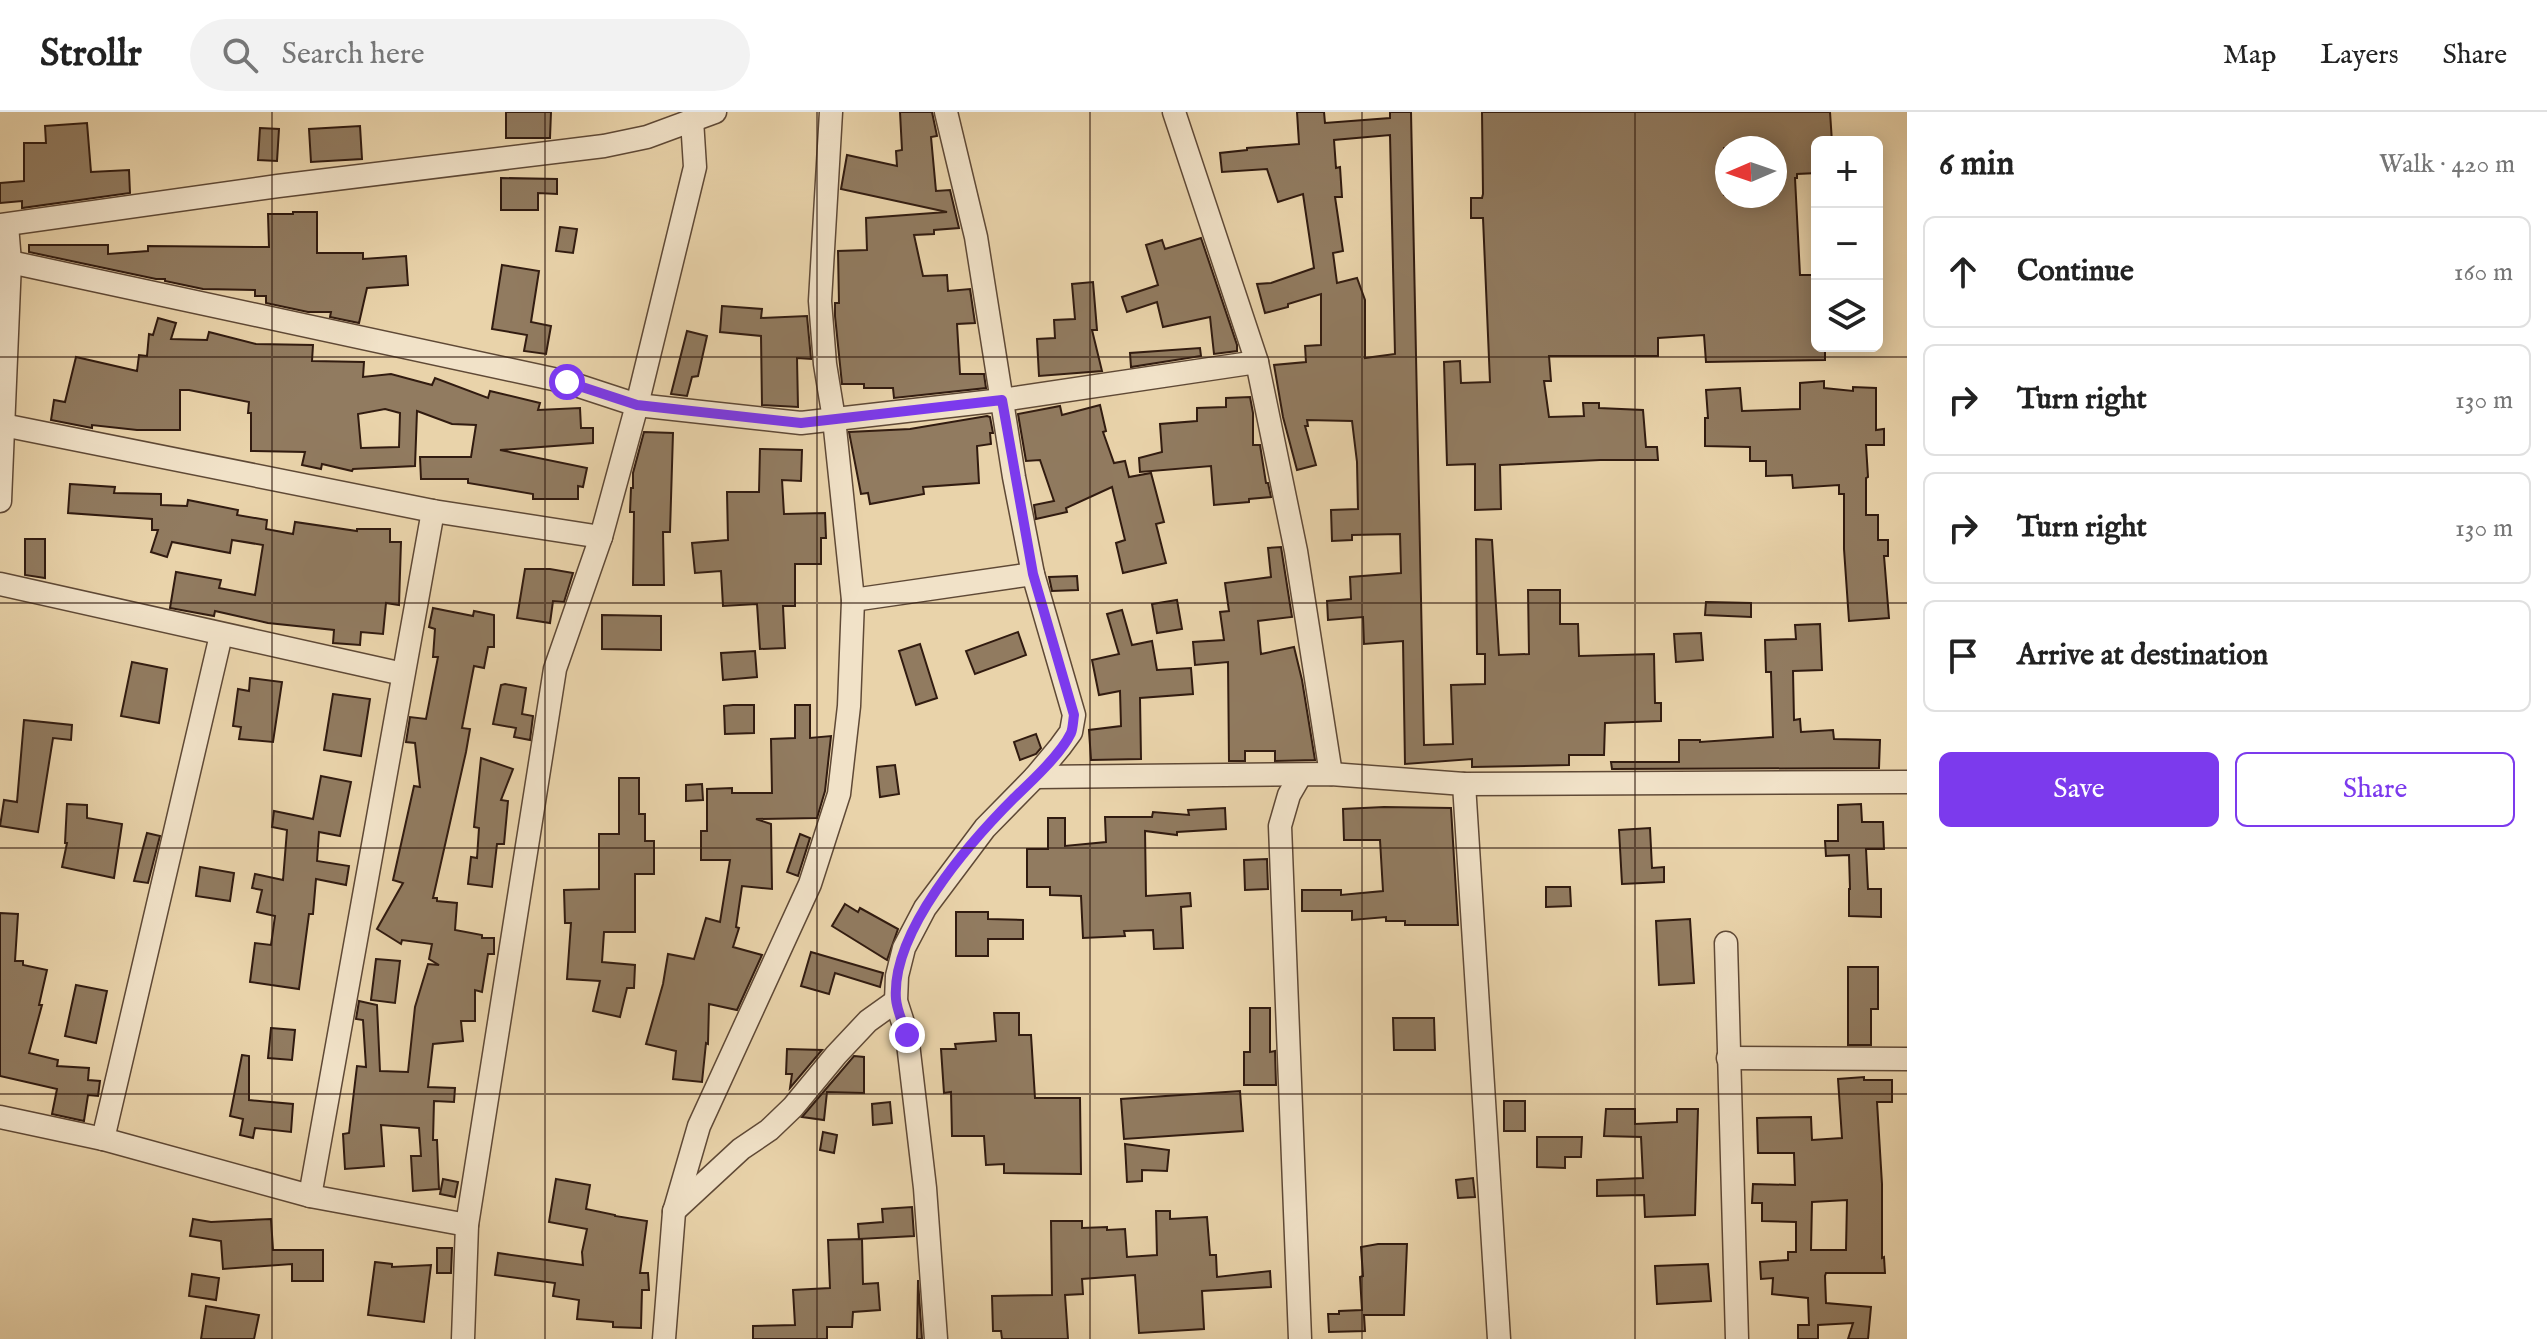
<!DOCTYPE html>
<meta charset="utf-8">
<style>
:root{--surface:#fff;--page:#f2f2f2;--text:#222;--muted:#767676;--line:#e0e0e0;--accent:#7c3aed}
body{margin:0;font-family:"IM FELL English",serif;background:var(--page);color:var(--text)}
.controls{position:absolute;right:24px;top:24px;display:grid;overflow:hidden;border-radius:12px;box-shadow:0 4px 20px #0003}
.controls button{width:72px;height:72px;display:grid;place-items:center;padding:0;border:0;border-bottom:2px solid var(--line);background:var(--surface);color:var(--text);font:40px sans-serif}
.compass{position:absolute;left:1715px;top:24px;width:72px;height:72px;border-radius:50%;background:var(--surface);box-shadow:0 4px 20px #0003;rotate:268deg}
.stop{position:absolute;width:24px;height:24px;margin:-18px;border:6px solid #7c3aed;border-radius:50%;background:#fff}
.stop.end{background:#7c3aed;border-color:#fff;box-shadow:0 2px 8px #0008}
.list{margin:0;padding:0;list-style:none}
h2{display:flex;justify-content:space-between;align-items:center;height:104px;margin:0;padding:0 32px;font-size:34px}
h2 small{font-size:26px;font-weight:400;color:var(--muted)}
.list li{display:grid;grid-template-columns:52px 1fr auto;gap:24px;align-items:center;box-sizing:border-box;height:112px;margin:0 16px 16px;padding:0 16px;border:2px solid var(--line);border-radius:12px}
.list b{display:block;font-size:30px;white-space:nowrap}
.list em{font-size:26px;font-style:normal;color:var(--muted)}
.actions{display:flex;gap:16px;padding:24px 32px}
.actions a{flex:1;padding:18px 0;border:2px solid var(--accent);border-radius:12px;text-align:center;font-size:28px;color:var(--accent)}
.actions .main{background:var(--accent);color:#fff}
.icon{flex:none;width:44px;height:44px;fill:none;stroke:currentColor;stroke-width:2;stroke-linecap:round;stroke-linejoin:round}
.map{position:relative;flex:none;width:1907px;height:1227px;overflow:hidden}
header{display:flex;align-items:center;gap:48px;box-sizing:border-box;height:112px;padding:0 40px;background:var(--surface);border-bottom:2px solid var(--line)}
header strong{font-size:38px}
nav{display:flex;gap:44px;margin-inline-start:auto;font-size:28px}
.search{width:560px;height:72px;background:var(--page);display:flex;align-items:center;gap:20px;box-sizing:border-box;padding:0 28px;border-radius:44px;color:var(--muted);font-size:30px}
main{display:flex}
aside{flex:1;background:var(--surface)}
.map>svg:first-child{display:block}
.building{fill:#917b60;stroke:#311b10;stroke-width:2;fill-rule:evenodd}
.lines{fill:none;stroke-linecap:round;stroke-linejoin:round}
.minor-casing{stroke:#5f4936;stroke-width:25}
.minor{stroke:#f1e2c8;stroke-width:22}
.route{stroke:#7c3aed;stroke-width:10}
.grid{fill:none;stroke:#311b10;stroke-width:2;stroke-opacity:0.55}
</style>
<header>
<strong>Strollr</strong>
<div class="search"><svg class="icon" aria-label="search" viewBox="0 0 24 24"><circle cx="10" cy="10" r="6"/><path d="M15 15l6 6"/></svg>Search here</div>
<nav><a>Map</a><a>Layers</a><a>Share</a></nav>
</header>
<main>
<div class="map">
<svg width="1907" height="1227" viewBox="0 0 1907 1227">
<rect width="100%" height="100%" fill="#e9d3aa"/>
<filter id="stains"><feTurbulence type="fractalNoise" baseFrequency=".0025" numOctaves="4"/><feColorMatrix values="0 0 0 0 .2 0 0 0 0 .09 0 0 0 0 .02 0 0 0 .5 -.17"/></filter>
<radialGradient id="worn" r=".72"><stop offset=".6" stop-color="#630" stop-opacity="0"/><stop offset="1" stop-color="#630" stop-opacity=".3"/></radialGradient>
<g class="building">
<path d="M506 0H551L550 26H506Z"/>
<path d="M900 0H932L937 24 931 25 936 79 950 78 959 116 934 118V122L914 123 923 164 947 163 948 179 970 177 975 211 957 212 960 262H984L986 276 894 286 893 276H864V272H842L835 204V191H839L838 139 867 138 866 106 947 100 841 77 847 43 897 54 896 39 902 38Z"/>
<path d="M1297 0H1324L1325 11 1390 6V0H1411L1424 633 1453 632 1451 573 1485 572V542H1477L1476 427 1492 428 1499 543 1529 542 1528 478H1560V512H1578L1579 544 1654 542 1655 591H1661V609L1605 611 1604 643H1569V653L1472 655V647L1405 652 1403 529 1364 532 1363 505 1328 508 1327 489 1351 487 1350 465 1401 461 1400 422 1352 423V428L1332 429 1331 398 1358 397 1357 350 1352 309 1307 308 1308 314H1305L1316 353 1297 358 1283 305 1274 253 1306 250 1305 234 1321 233V182L1288 192V195L1265 201 1257 172 1271 171 1314 156 1303 82 1278 90 1267 57 1222 60 1220 41 1247 38V36L1299 32ZM1390 23 1395 242 1365 246V188L1357 166 1337 171 1333 141 1343 139 1335 85H1342L1340 55 1336 56 1334 28Z"/>
<path d="M1482 0H1830L1832 30H1815L1817 61 1797 62V66H1795L1800 163H1817V234H1825V248L1706 250 1704 223 1658 226V244H1549L1551 269H1544L1549 305 1584 304 1583 291H1599V296L1643 298 1646 335H1657L1658 348H1600L1500 353 1501 397 1475 398V352L1447 353 1444 250 1460 249 1461 271 1490 270 1483 106H1471V86H1482L1483 82ZM1724 36H1775V84L1724 83Z"/>
<path d="M87 11 91 60 129 58 130 81 22 96V89L0 91V71L24 69V31H46L45 14Z"/>
<path d="M360 14 362 47 311 50 309 17Z"/>
<path d="M260 16 279 17 277 49 258 48Z"/>
<path d="M501 66 557 67V82L538 81V98H501Z"/>
<path d="M293 100H317V141H363V147L406 144 408 173 367 176 359 211 330 205 331 200H308L266 191V184H255V178L203 177 165 169V167H156L29 140V133H108V142L148 139V134L269 135 268 102H293Z"/>
<path d="M560 115 577 117 573 141 556 139Z"/>
<path d="M1201 126 1237 233V239L1214 242 1210 205 1163 215 1157 190 1127 200 1122 185 1158 173 1146 133 1162 128 1165 137Z"/>
<path d="M502 153 539 159 531 210 551 214 546 242 524 239 527 223 492 217Z"/>
<path d="M1093 170 1097 218H1092L1102 259 1039 264 1037 227 1055 226 1054 208 1075 207 1072 172Z"/>
<path d="M722 194 762 197 761 206 807 204 811 247 797 246 798 295 762 293 761 224 720 220Z"/>
<path d="M158 206 176 211 171 227 207 228 209 220 256 232 313 233 312 249 364 250 363 265 391 262 432 273 435 266 488 286 490 279 540 291 538 298 580 296 581 316H593V331L500 338 587 356 583 375 578 374V387H533V382L468 371V367H421L420 345H471L476 313 452 312 417 299 415 354 353 357 352 359 322 352 321 357 302 353 305 340 251 339V301H248L249 290 189 278H180V318H137L92 313V316L51 308 54 288 65 290 76 245 137 259 139 243 147 244 149 222 153 223ZM385 297 400 301 399 335 361 336 358 302Z"/>
<path d="M687 219 707 224 698 264 692 265 687 284 671 282Z"/>
<path d="M1200 236 1201 244 1131 255 1130 241Z"/>
<path d="M1824 269V276L1853 279V275L1876 276V318L1884 317V333H1866L1868 365 1866 366V403H1878V428H1888V444H1884L1889 506 1849 509 1844 437V382H1839V373L1793 376 1792 363 1766 364V349H1750V335L1705 334V306H1708L1706 278 1740 276 1742 299 1800 297V271Z"/>
<path d="M1250 285 1253 301V333H1260L1266 371H1268L1271 385 1249 387V390L1214 393 1211 354 1140 360 1139 346 1162 340 1160 312 1197 309V296L1226 295V286Z"/>
<path d="M1100 293 1106 319 1103 320 1114 351 1125 349 1129 365 1151 361 1164 410 1156 412 1166 451 1123 461 1116 431 1125 428 1112 375 1066 396 1067 400 1036 407 1034 393 1054 389 1040 348 1026 349 1018 302 1060 294 1062 303Z"/>
<path d="M987 304 990 305 993 321H990L991 332 977 334 979 371 923 375 924 382 870 392 868 381 861 382 849 320 910 317Z"/>
<path d="M644 320 673 321 670 420H663L664 473H633L634 400H630L631 376H633V361Z"/>
<path d="M760 337 802 338 801 369 782 368 784 402 825 401 826 426H821V452H795V494H783L785 536 760 537 757 492 723 494 721 459 695 461 692 431 728 428 727 380H759Z"/>
<path d="M70 372 115 375 114 381 161 382V393L187 394 188 388 238 398 237 403 267 408 266 417 293 422 295 410 357 419V417H390V430H401L399 493 386 491 383 522 361 520 360 533 333 531 334 518 268 511 215 499 214 504 170 496 176 460 221 468 219 476 255 483 263 433 232 428 230 441 172 430 167 445 151 440 158 418H152V407L68 401Z"/>
<path d="M25 427H45V466L25 463Z"/>
<path d="M1281 435 1292 505 1258 509 1261 542 1294 535 1302 568 1315 648 1275 649V639H1245V649H1229L1228 550 1195 553 1193 530 1224 528 1220 500 1229 499 1225 471 1271 465 1268 436Z"/>
<path d="M525 457H550L573 461 564 490 553 489 550 511 517 506Z"/>
<path d="M1077 464 1078 478 1052 479 1049 465Z"/>
<path d="M1177 488 1182 517 1157 521 1152 492Z"/>
<path d="M1706 490 1751 491V505L1705 503Z"/>
<path d="M433 496 473 504 474 499 494 503V535H488L484 556 474 554 462 616 470 617 466 640 433 786H437V789L457 791 455 818 482 823V826H494V842H488L482 880 475 878V909H461L463 929 433 932 428 975 455 976 454 990 434 989 433 1028H437L439 1077 413 1079 411 1044H421L419 1016 381 1013 384 1054 345 1057 343 1022 349 1021 357 954 366 955 363 908 356 907 359 889 377 893 380 959 408 960 415 895 428 852 439 853 429 847 432 832 402 828 401 832 377 817 403 771 393 768 414 674 420 675 415 631 406 630 410 605 426 607 438 545H433L435 517 429 515Z"/>
<path d="M1122 498 1132 533 1152 529 1157 558 1191 556 1193 582 1140 586 1141 647 1091 648 1089 618 1121 614 1120 579 1099 583 1092 548 1119 542 1107 502Z"/>
<path d="M602 503 661 504V538L602 537Z"/>
<path d="M1820 512 1822 558 1793 559 1794 608 1800 607 1801 620 1833 618 1834 627 1880 628 1879 656 1612 657 1611 650H1679V628H1700V630L1773 625 1771 560H1766L1765 528 1796 527 1795 513Z"/>
<path d="M1018 520 1026 543 975 562 966 539Z"/>
<path d="M1701 521 1703 548 1676 550 1674 522Z"/>
<path d="M920 532 937 586 916 593 899 539Z"/>
<path d="M755 539 757 565 723 568 721 541Z"/>
<path d="M132 550 167 557 159 611 121 604Z"/>
<path d="M250 566 282 570 273 630 239 627 241 615 233 614 238 577 249 579Z"/>
<path d="M505 572 526 576 522 602 533 604 530 628 514 625 516 616 493 612 501 573Z"/>
<path d="M333 582 370 587 361 644 324 638Z"/>
<path d="M733 593H754V621L725 622 724 594Z"/>
<path d="M795 593H810V626L831 624 825 679 817 706 756 707 771 712 772 777 742 774 736 815 739 816 733 835 762 843 737 898 709 892 708 932 706 931 702 970 673 967 676 939 646 932 663 872 668 842 694 847 706 806 720 810 730 748H701V719H707V677L732 676V681H772L771 627 795 626Z"/>
<path d="M24 608 72 613 71 628 53 626 38 720 0 714 4 688 17 690Z"/>
<path d="M1036 622 1041 636 1036 642 1020 648 1014 630Z"/>
<path d="M481 646 513 657 501 688 508 689 504 732H497L492 775 468 772 471 745 477 746 479 716 474 715Z"/>
<path d="M895 653 899 682 880 685 877 655Z"/>
<path d="M321 664 351 670 340 724 319 720 317 749 349 754 346 773 316 767 313 802H309L299 877 250 870 255 831 271 833 275 804 257 800 262 778 252 776 255 762 283 768 287 718 272 715 274 699 313 707Z"/>
<path d="M619 666H639V702H645V729H654V762H635V820H604L602 850 635 853 634 876H627L620 905 593 899 600 869 567 867 571 811H565L564 778 599 777V722H619Z"/>
<path d="M702 672 703 688 686 689V673Z"/>
<path d="M67 692 87 693V706L122 712 114 766 62 755 67 731H65Z"/>
<path d="M1861 692 1862 710H1883L1884 737H1866L1868 777H1881V805L1849 804V777H1850L1849 743 1826 744 1825 729H1838V693Z"/>
<path d="M1384 695 1451 696 1458 813H1405V809H1386V805L1352 808V799H1302V778H1341V783L1383 779 1380 728H1344L1343 697Z"/>
<path d="M1225 696 1226 717 1177 720V723L1145 719 1146 784 1190 781 1191 794 1181 795 1183 836 1154 837 1153 818 1124 819 1125 824 1083 826 1081 784 1050 783V775H1027V737H1048V706H1065V734L1106 730 1105 705H1152L1153 700 1189 703 1188 698Z"/>
<path d="M1650 716 1652 756 1664 755V770L1622 772 1619 718Z"/>
<path d="M147 721 160 724 148 771 134 769Z"/>
<path d="M800 722 810 726 798 764 787 760Z"/>
<path d="M1267 747 1268 777 1245 778 1244 748Z"/>
<path d="M200 755 234 761 230 789 196 784Z"/>
<path d="M1546 775H1570L1571 794 1546 795Z"/>
<path d="M845 792 858 800 860 796 898 817 887 848 832 814Z"/>
<path d="M956 800H988V807L1023 808V827H988V844H956Z"/>
<path d="M0 801 18 802 15 849H23V853L47 858 39 893H42L29 941 58 948 57 954 89 956 88 968 100 969 98 984 88 983 84 1009 52 1002 57 977 0 964Z"/>
<path d="M1690 807 1694 871 1659 873 1656 809Z"/>
<path d="M811 840 883 861 880 875 835 861 829 882 801 874Z"/>
<path d="M376 847 400 849 395 891 371 888Z"/>
<path d="M1848 855H1878V897H1871V933H1848Z"/>
<path d="M76 873 107 879 96 931 65 924Z"/>
<path d="M1250 896H1270V940L1275 939 1276 973H1244V940H1250Z"/>
<path d="M994 901H1019V923H1031L1035 986H1080L1081 1062 1004 1061V1052L986 1053 984 1024H952L951 980 944 981 941 937H956L955 932 996 929Z"/>
<path d="M1393 906H1434L1435 938H1394Z"/>
<path d="M271 916 295 918 292 948 268 946Z"/>
<path d="M787 937 822 938 790 976 792 962H786Z"/>
<path d="M242 943 249 944V988L293 992 291 1020 255 1016 253 1026 240 1023 243 1007 230 1004Z"/>
<path d="M854 944 864 945V981L827 980 824 1008 802 1005Z"/>
<path d="M1864 965V968H1892V990H1877L1882 1072V1146L1884 1145 1885 1161H1826L1825 1164 1826 1191 1871 1195 1868 1227H1848L1853 1211 1818 1213V1227H1798V1213H1809L1808 1186 1772 1182 1773 1166 1761 1167 1760 1150 1788 1148V1140H1796V1110L1762 1109V1091H1752L1753 1072 1795 1073 1794 1041H1758L1757 1006 1811 1005 1812 1028 1842 1026 1838 967ZM1847 1088 1846 1138H1811L1812 1090Z"/>
<path d="M1240 979 1243 1019 1124 1027 1121 987Z"/>
<rect x="1504" y="989" width="21" height="30"/>
<path d="M890 990 892 1011 873 1013 872 992Z"/>
<path d="M1606 997H1635V1012L1677 1010V997H1698L1695 1103 1645 1105 1644 1083 1597 1084V1068L1643 1066 1641 1025 1604 1024Z"/>
<path d="M823 1020 837 1023 834 1041 820 1038Z"/>
<path d="M1537 1025H1582L1581 1045H1565V1056L1537 1055Z"/>
<path d="M1125 1032 1169 1038 1167 1059 1142 1058V1069L1127 1070Z"/>
<path d="M1473 1066 1475 1085 1458 1086 1456 1068Z"/>
<path d="M443 1067 458 1070 455 1085 440 1082Z"/>
<path d="M556 1067 590 1073 586 1097 615 1103V1104L647 1109 640 1161H648L649 1178H642L641 1216 613 1215V1210L577 1207 579 1188 553 1184 555 1171 495 1163 498 1141 583 1153 582 1140 587 1117 549 1110Z"/>
<path d="M912 1095 914 1124 859 1127 858 1112 883 1110 882 1097Z"/>
<path d="M1156 1099H1170V1107L1207 1105 1210 1143H1216L1217 1165 1270 1159 1271 1175 1202 1179 1204 1217 1139 1221 1135 1163 1082 1167 1083 1182 1065 1183 1068 1227H1002L1001 1219H993L992 1184 1052 1183 1051 1109H1082V1116L1107 1115V1118L1125 1117 1127 1145 1157 1143Z"/>
<path d="M193 1107 211 1110 271 1107 273 1138H323V1169H292V1152L223 1157 221 1129 190 1124Z"/>
<path d="M862 1127 863 1172 878 1171 880 1198 853 1200 852 1215H827V1227H753V1214L795 1213 793 1178 830 1176 828 1128Z"/>
<path d="M1378 1132H1407L1404 1203H1364L1365 1219 1329 1220 1328 1202H1339V1199L1362 1198 1360 1165 1363 1164 1361 1135Z"/>
<path d="M437 1136H452L451 1161H437Z"/>
<path d="M375 1150 392 1152V1155L431 1153 424 1210 368 1203Z"/>
<path d="M1708 1152 1711 1189 1657 1192 1655 1154Z"/>
<path d="M192 1162 219 1166 216 1188 189 1184Z"/>
<path d="M918 1168 922 1227H917Z"/>
<path d="M206 1194 259 1203 254 1227H201Z"/>
</g>
<g class="lines">
<g class="minor-casing">
<g id="minor">
<path d="M1174 0 1257 250 1296 439 1331 662"/>
<path d="M0 113 278 74 604 34 647 25 715 0"/>
<path d="M10 150 567 270 637 293 801 311 1002 288 1257 250"/>
<path d="M3 313 433 399 601 425"/>
<path d="M0 389 10 150 7 113"/>
<path d="M433 399 310 1084 467 1113"/>
<path d="M0 472 403 562"/>
<path d="M853 488 1033 462"/>
<path d="M1035 665 1331 662 1464 672 1907 670"/>
<path d="M1464 672 1499 1227"/>
<path d="M1726 831 1737 1227"/>
<path d="M1728 946 1907 947"/>
<path d="M0 1005 103 1027 310 1084"/>
<path d="M103 1027 221 523"/>
<path d="M674 1099 741 1037 769 1018 793 995 836 943 868 909 896 889"/>
<path d="M463 1227 467 1113 555 557 601 425 637 293 695 55 692 8"/>
<path d="M664 1227 674 1100 699 1014 810 772 839 682 849 594 853 488 834 307 825 252 820 189 831 0"/>
<path d="M936 1227 925 1076 907 923 896 889 897 864 904 836 925 796 985 716 1035 665 1060 635 1071 620 1074 603 1033 462 1014 365 976 125 946 0"/>
<path d="M1300 1227 1280 714 1289 683 1300 664"/>
</g>
</g>
<use href="#minor" class="minor"/>
</g>
<g class="lines">
<path class="route" d="M567 270 637 293 801 311 1002 288 1033 462 1074 603C1073 609 1073 616 1071 621 1061 642 1031 670 1014 686 969 731 891 820 896 887 897 899 903 911 907 923"/>
</g>
<path class="grid" d="M272 0V1227M545 0V1227M817 0V1227M1090 0V1227M1362 0V1227M1635 0V1227M0 245H1907M0 491H1907M0 736H1907M0 982H1907"/>
<rect width="100%" height="100%" filter="url(#stains)"/>
<rect width="100%" height="100%" fill="url(#worn)"/>
</svg>
<div class="controls">
<button>+</button>
<button>−</button>
<button><svg class="icon" aria-label="layers" viewBox="0 0 24 24"><path d="M12 4l9 5-9 5-9-5zM3 14l9 5 9-5"/></svg></button>
</div>
<svg class="compass" viewBox="-18 -18 36 36"><path d="M0-13l5 13h-10z" fill="#e53935"/><path d="M0 13l5-13h-10z" fill="#767676"/></svg>
<div class="stop" style="left:567px;top:270px"></div>
<div class="stop end" style="left:907px;top:923px"></div>
</div>
<aside>
<h2>6 min<small>Walk · 420 m</small></h2>
<ul class="list">
<li><svg class="icon" aria-label="ahead" viewBox="0 0 24 24"><path d="M12 20V5M6 11l6-6 6 6"/></svg><div><b>Continue</b></div><em>160 m</em></li>
<li><svg class="icon" aria-label="right" viewBox="0 0 24 24"><path d="M7 20v-9h11M14 6l5 5-5 5"/></svg><div><b>Turn right</b></div><em>130 m</em></li>
<li><svg class="icon" aria-label="right" viewBox="0 0 24 24"><path d="M7 20v-9h11M14 6l5 5-5 5"/></svg><div><b>Turn right</b></div><em>130 m</em></li>
<li><svg class="icon" aria-label="arrive" viewBox="0 0 24 24"><path d="M6 21V4h12l-3 4 3 4H6"/></svg><div><b>Arrive at destination</b></div></li>
</ul>
<div class="actions"><a class="main">Save</a><a>Share</a></div>
</aside>
</main>
